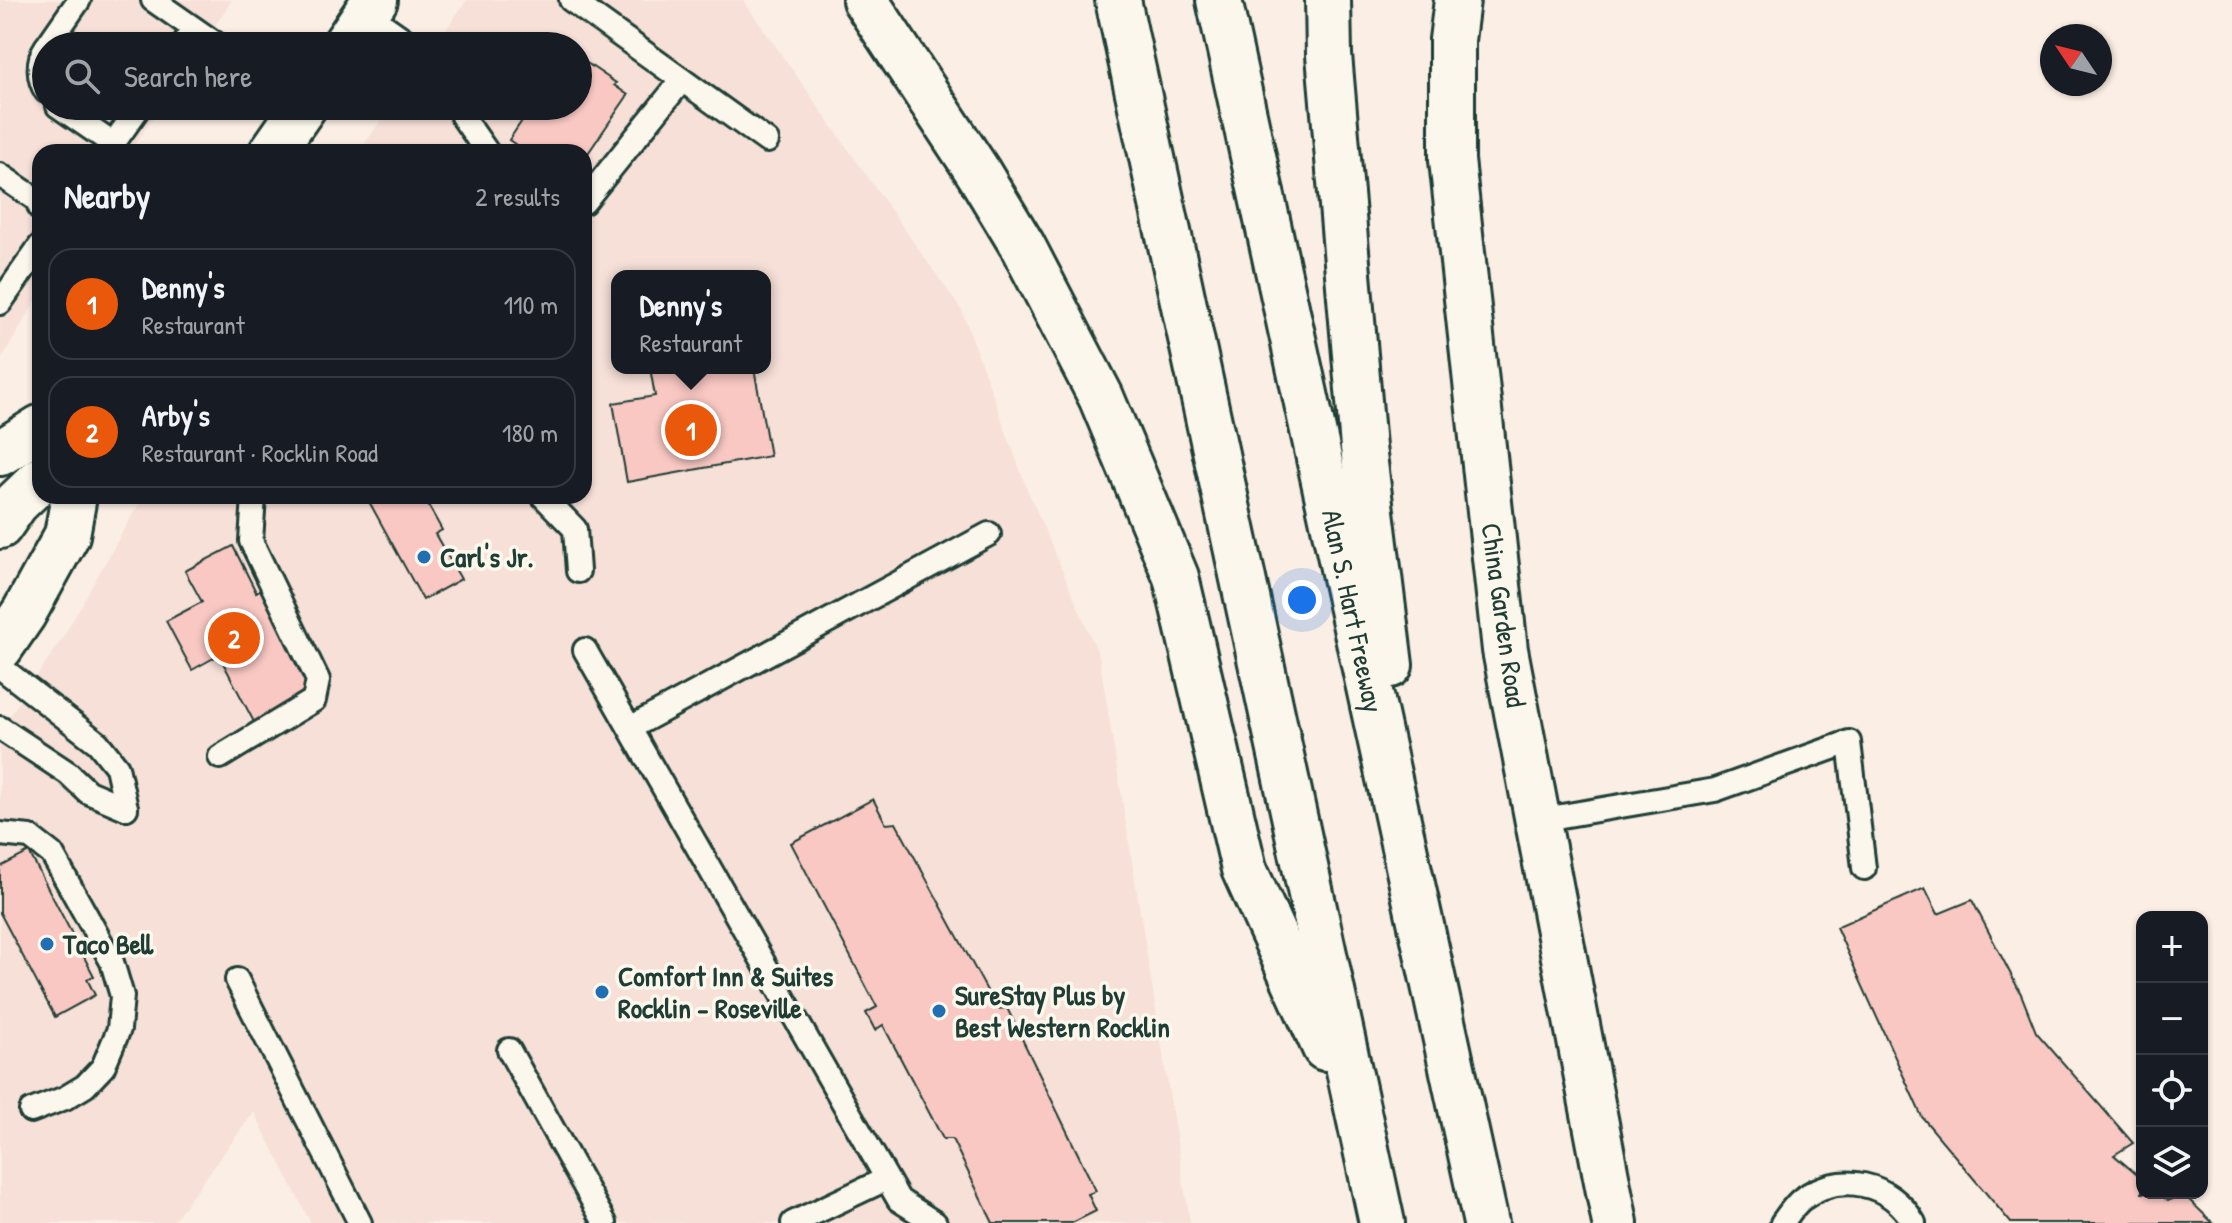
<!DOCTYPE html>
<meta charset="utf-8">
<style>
:root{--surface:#171b24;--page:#20242c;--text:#f1f3f6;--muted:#9ea1a6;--line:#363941;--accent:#ea580c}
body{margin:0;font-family:"Patrick Hand",sans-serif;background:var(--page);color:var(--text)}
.controls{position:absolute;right:24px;bottom:24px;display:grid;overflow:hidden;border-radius:16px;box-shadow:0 2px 6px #0004}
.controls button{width:72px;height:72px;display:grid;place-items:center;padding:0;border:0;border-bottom:2px solid var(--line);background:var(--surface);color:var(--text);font:40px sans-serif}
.compass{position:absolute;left:2040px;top:24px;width:72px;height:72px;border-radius:50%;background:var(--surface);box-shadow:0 2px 6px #0004;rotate:305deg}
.you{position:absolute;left:1302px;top:600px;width:28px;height:28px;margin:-20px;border:6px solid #fff;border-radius:50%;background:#1a73e8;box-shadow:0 0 0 12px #1a73e833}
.badge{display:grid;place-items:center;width:52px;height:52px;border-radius:50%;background:var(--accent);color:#fff;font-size:26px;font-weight:700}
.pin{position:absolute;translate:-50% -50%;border:4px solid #fff;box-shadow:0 2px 8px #0006}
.popup{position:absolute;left:611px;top:270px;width:160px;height:104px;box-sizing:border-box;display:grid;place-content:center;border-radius:16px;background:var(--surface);filter:drop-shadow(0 2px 6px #0005);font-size:26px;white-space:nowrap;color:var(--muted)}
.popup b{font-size:30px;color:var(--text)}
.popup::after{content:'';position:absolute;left:50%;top:100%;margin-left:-16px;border:16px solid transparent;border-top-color:var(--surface)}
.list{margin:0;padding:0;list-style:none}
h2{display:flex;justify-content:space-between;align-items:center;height:104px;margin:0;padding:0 32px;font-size:34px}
h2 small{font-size:26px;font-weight:400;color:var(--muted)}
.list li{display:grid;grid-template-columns:52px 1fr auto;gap:24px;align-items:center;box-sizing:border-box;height:112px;margin:0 16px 16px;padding:0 16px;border:2px solid var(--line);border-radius:24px}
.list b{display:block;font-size:30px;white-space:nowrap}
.list p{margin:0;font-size:26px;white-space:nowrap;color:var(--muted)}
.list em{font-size:26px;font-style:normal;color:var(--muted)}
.icon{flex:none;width:44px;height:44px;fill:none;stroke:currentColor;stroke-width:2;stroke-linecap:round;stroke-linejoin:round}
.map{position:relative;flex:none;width:2232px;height:1223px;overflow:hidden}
.search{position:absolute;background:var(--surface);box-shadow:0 2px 6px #0004;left:32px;top:32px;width:560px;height:88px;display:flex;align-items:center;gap:20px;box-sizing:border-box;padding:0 28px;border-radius:44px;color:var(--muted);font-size:30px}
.panel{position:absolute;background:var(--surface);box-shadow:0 2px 6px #0004;left:32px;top:144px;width:560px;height:360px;border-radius:24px}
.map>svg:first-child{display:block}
.built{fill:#f6e0d7;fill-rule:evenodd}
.building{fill:#f9c8c3;stroke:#1f3d34;stroke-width:2}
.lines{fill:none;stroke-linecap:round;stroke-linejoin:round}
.lane-casing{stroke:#1f3d34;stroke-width:28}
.street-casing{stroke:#1f3d34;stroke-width:50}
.secondary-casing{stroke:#1f3d34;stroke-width:50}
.highway-casing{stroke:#1f3d34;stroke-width:50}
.lane{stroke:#fbf7ec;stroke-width:22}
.street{stroke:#fbf7ec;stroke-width:44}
.secondary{stroke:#fbf7ec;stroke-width:44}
.highway{stroke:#fbf7ec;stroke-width:44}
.poi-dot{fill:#1f6fb2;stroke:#fbf7ec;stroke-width:3}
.labels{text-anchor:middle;stroke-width:7;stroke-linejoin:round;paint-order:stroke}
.poi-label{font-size:28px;font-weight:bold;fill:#1f3d34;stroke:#fbf7ec;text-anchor:start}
.street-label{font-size:28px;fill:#1f3d34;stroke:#fbf7ec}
</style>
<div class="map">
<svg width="2232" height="1223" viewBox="0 0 2232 1223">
<rect width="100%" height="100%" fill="#fbeee4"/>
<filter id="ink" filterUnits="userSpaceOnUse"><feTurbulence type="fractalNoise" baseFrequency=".0125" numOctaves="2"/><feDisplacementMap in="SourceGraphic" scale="16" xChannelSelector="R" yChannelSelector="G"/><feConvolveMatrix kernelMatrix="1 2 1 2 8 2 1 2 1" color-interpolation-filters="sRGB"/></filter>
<g filter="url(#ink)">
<g class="built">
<path d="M0 0H232L201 46H46V106H161L130 152H40V294L0 361Z"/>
<path d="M467 0H743L962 311 1027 489 1099 656 1190 1223H311L254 1112 172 1223H0V730L61 641 143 496H584V152H359L391 106H578V46H434ZM617 276H765V368H617Z"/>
</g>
<g class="building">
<path d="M578 57 616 83 614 85 628 95 584 159V152H526L509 140 532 106H578Z"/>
<path d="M650 368H754L770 456 627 482 613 403 655 396Z"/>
<path d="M366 496H423L442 530 435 534 461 579 423 600Z"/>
<path d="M233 546 256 592 265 587 314 687 301 699 255 724 219 655 192 670 166 621 202 602 185 571Z"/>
<path d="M873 799 886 824 896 823 997 1009 1007 1008 1096 1191 1088 1194 1096 1211 1072 1223H993L952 1139H943L883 1025 875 1030 866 1013 877 1007 791 843Z"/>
<path d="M29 852 94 976 87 979 95 995 55 1017 0 913V867Z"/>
<path d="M1925 888 1938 914 1972 900 2021 994 2036 1032 2133 1143 2114 1155 2142 1179V1193H2158L2168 1201 2182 1193 2213 1223H2011L1922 1117 1836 927Z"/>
</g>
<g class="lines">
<g class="lane-casing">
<g id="lane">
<path d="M153 0 219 46"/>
<path d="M571 0 767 141"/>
<path d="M366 13 413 46"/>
<path d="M47 46 79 0"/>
<path d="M182 46 194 29"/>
<path d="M46 47C37 60 38 79 46 91"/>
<path d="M58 106 113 144 140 106"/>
<path d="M459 106 462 116 487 152"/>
<path d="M0 175 37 200 40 208"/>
<path d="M584 202 682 80"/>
<path d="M0 303 40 246"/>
<path d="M543 496 575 529 578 571"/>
<path d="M585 650 899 1200 935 1223"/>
<path d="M0 667 98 743 117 767 126 808"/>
<path d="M0 728 68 773 88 792 126 808"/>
<path d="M630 728 989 534"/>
<path d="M220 757 314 700 318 680 251 541 254 496"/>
<path d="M1538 820 1715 790 1849 742 1864 868"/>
<path d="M0 834 30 837 52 854 112 962 122 996 119 1029 103 1067 85 1086 65 1098 31 1111"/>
<path d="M237 980 360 1223"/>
<path d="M509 1050 605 1223"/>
<path d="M793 1223 886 1179"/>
<path d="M1782 1223C1788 1215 1794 1205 1802 1199 1840 1171 1891 1182 1914 1223"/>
</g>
</g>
<g class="street-casing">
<path id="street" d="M1457 0 1452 40V160L1505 650 1615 1223"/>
</g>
<g class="secondary-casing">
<g id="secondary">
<path d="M344 46 375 0"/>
<path d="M272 152 304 106"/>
<path d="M0 453 40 428"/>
<path d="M0 526 16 503 40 480"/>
<path d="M0 648 24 613 67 535 74 496"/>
</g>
</g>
<g class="highway-casing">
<g id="highway">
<path d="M865 0 978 172 1022 245 1101 397 1176 577 1244 869 1325 1048"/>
<path d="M1118 0 1382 1223"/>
<path d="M1219 0 1486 1223"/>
<path d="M1328 0 1329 55 1363 447 1390 665"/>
</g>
</g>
<use href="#lane" class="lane"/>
<use href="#street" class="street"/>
<use href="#secondary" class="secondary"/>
<use href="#highway" class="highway"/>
</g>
</g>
<g class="poi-dot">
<circle cx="424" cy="557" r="8"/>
<circle cx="47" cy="944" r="8"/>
<circle cx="602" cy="992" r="8"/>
<circle cx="939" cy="1011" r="8"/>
</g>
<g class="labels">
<g class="poi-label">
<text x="440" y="567">Carl's Jr.</text>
<text x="63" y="954">Taco Bell</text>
<text x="618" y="986">Comfort Inn &amp; Suites<tspan x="618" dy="32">Rocklin - Roseville</tspan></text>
<text x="955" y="1005">SureStay Plus by<tspan x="955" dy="32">Best Western Rocklin</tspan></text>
</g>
<g class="street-label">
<text transform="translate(1353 611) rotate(78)" y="10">Alan S. Hart Freeway</text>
<text transform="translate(1504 615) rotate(82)" y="10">China Garden Road</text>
</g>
</g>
</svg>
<div class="controls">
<button>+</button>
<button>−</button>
<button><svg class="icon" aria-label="locate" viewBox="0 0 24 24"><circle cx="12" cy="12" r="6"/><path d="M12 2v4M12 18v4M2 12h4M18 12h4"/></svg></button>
<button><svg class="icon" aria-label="layers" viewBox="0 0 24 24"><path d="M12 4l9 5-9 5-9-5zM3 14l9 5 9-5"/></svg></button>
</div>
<svg class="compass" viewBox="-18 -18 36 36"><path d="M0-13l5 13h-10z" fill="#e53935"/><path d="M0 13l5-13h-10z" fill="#9ea1a6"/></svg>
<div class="you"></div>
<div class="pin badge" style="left:691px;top:430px">1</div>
<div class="popup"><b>Denny's</b>Restaurant</div>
<div class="pin badge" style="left:234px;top:638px">2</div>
<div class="search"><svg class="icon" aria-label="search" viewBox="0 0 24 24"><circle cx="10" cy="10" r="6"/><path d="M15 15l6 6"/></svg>Search here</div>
<section class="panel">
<h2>Nearby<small>2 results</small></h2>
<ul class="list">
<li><span class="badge">1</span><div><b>Denny's</b><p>Restaurant</p></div><em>110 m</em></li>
<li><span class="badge">2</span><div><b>Arby's</b><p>Restaurant · Rocklin Road</p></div><em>180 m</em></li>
</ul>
</section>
</div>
